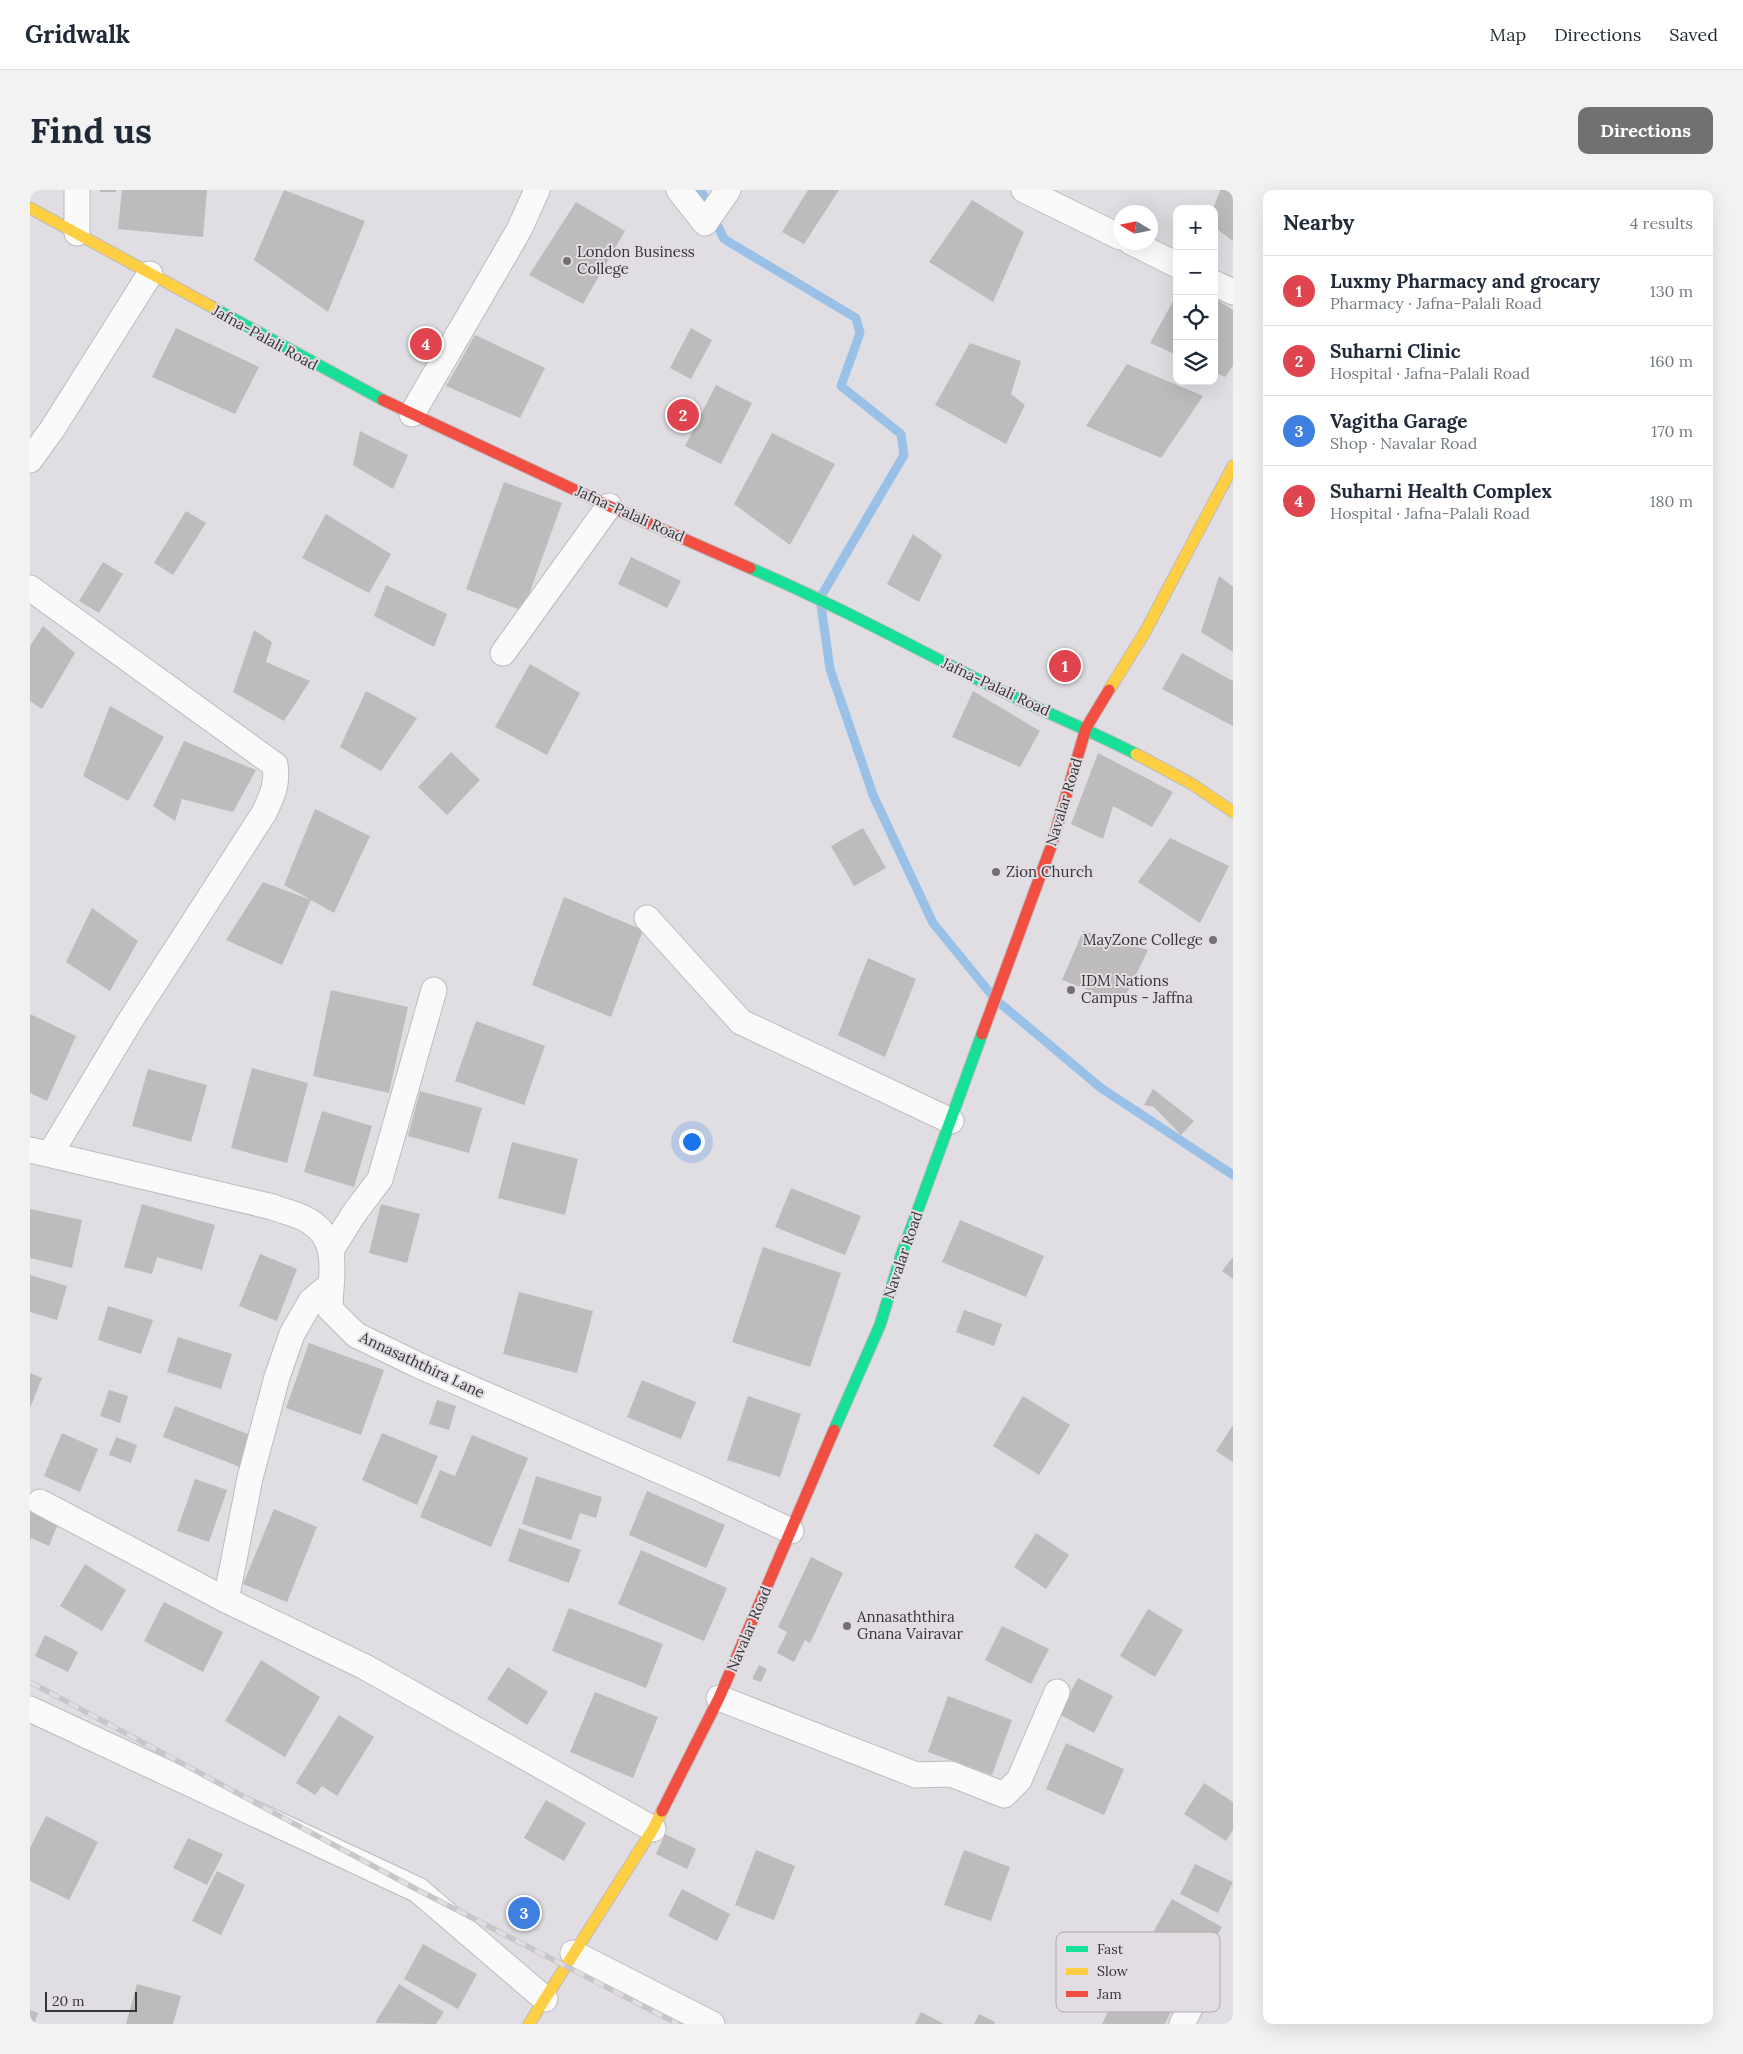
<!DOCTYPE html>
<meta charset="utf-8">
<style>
:root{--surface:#fff;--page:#f2f2f3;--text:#1f2937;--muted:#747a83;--line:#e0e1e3;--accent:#727073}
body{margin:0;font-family:Lora,serif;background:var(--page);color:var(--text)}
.controls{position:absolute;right:15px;top:15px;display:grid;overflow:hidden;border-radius:10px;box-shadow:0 5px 20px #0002}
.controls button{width:45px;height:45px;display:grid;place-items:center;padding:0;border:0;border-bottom:1px solid var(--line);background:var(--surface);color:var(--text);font:25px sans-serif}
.compass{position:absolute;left:1083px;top:15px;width:45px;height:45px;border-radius:50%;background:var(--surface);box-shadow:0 5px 20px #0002;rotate:280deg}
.scale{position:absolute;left:15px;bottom:12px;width:92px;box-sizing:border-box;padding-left:5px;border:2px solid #363537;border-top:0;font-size:14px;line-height:18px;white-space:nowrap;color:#363537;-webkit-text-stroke:4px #e1dde3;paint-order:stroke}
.you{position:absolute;left:661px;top:951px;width:18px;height:18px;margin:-12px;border:4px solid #fff;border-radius:50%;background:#1a73e8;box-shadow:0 0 0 8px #1a73e833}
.badge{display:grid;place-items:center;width:32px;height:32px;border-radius:50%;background:var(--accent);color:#fff;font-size:16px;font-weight:700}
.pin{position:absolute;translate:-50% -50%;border:2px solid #fff;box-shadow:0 1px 5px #0006}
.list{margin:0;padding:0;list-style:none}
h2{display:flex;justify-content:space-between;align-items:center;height:65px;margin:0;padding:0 20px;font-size:21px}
h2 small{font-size:16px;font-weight:400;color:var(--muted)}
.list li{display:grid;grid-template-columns:32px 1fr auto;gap:15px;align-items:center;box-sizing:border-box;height:70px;padding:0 20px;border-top:1px solid var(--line)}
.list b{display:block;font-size:19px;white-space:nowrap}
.list p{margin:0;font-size:16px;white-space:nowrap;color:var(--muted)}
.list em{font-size:16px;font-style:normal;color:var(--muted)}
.icon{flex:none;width:28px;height:28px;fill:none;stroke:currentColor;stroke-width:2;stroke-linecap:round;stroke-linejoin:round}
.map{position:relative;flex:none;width:1203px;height:1834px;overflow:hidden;border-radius:10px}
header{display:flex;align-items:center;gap:30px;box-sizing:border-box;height:70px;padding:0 25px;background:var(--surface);border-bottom:1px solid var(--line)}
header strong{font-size:24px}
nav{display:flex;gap:28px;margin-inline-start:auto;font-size:18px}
.intro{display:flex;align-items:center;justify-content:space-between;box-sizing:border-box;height:120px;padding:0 30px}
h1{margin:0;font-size:35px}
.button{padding:12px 22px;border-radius:10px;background:var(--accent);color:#fff;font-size:18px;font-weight:700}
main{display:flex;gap:30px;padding:0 30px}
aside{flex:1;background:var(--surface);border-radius:10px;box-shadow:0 5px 20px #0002}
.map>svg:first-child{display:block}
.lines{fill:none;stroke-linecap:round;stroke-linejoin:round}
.stream{stroke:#99c1e8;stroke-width:9}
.building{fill:#bdbbbc}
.street-casing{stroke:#bdbbbe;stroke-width:27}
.fast-casing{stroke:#bdbbbe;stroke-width:13}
.slow-casing{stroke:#bdbbbe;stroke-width:13}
.jam-casing{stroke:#bdbbbe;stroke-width:13}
.street{stroke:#fafafb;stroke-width:25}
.fast{stroke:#16e098;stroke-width:11}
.slow{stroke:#ffcf43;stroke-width:11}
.jam{stroke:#f24e42;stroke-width:11}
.rail-casing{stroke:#c7c6c8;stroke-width:5.5}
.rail{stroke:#e1dde3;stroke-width:4;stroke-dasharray:11;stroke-linecap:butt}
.poi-dot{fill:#727073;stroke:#e1dde3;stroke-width:2}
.labels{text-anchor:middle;stroke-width:4;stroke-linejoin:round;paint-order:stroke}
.poi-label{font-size:15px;fill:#363537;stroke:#e1dde3;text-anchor:start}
.street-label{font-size:15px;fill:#363537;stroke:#e1dde3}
.key{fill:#e1dde3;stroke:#aeabaf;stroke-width:1}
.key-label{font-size:14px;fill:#363537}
</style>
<header>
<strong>Gridwalk</strong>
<nav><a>Map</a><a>Directions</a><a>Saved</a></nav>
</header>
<div class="intro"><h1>Find us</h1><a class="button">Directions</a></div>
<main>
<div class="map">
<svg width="1203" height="1834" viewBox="0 0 1203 1834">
<rect width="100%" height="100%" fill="#e0dee2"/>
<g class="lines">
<path class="stream" d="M671 0 694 49 826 128 830 143 811 196 871 244 874 265 790 408 800 479 843 605 903 733 965 809 1071 898 1203 985"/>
</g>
<g class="building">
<rect x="70" y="0" width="16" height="2"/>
<path d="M92 0H177L173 47 88 39Z"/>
<path d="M254 0 335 31 298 122 224 70Z"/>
<path d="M778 0H809L774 54 752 42Z"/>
<path d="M1190 0H1203V51L1184 37 1183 19Z"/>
<path d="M942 10 994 42 963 112 899 72Z"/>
<path d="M546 12 595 41 553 114 499 85Z"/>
<path d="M1147 104V165L1120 153Z"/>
<path d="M1184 108 1203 120V176L1195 187 1184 182Z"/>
<path d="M146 138 229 177 205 224 122 187Z"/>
<path d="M661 138 682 150 661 189 640 178Z"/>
<path d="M445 145 515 178 490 228 416 196Z"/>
<path d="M940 153 991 171 981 204 995 215 976 254 905 215Z"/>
<path d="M1097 174 1173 206 1131 268 1056 236Z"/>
<path d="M686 195 722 213 691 274 655 256Z"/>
<path d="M330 241 378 265 363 299 323 275Z"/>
<path d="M742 243 805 274 760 355 704 314Z"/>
<path d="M474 292 532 313 493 421 436 399Z"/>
<path d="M156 321 176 333 143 385 124 373Z"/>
<path d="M296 324 361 364 339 403 272 368Z"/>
<path d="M883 344 912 365 889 412 857 394Z"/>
<path d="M601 367 651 391 637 418 588 394Z"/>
<path d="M73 372 93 384 69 423 49 411Z"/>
<path d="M1189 386 1203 397V462L1171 442Z"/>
<path d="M356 395 417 424 404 457 344 426Z"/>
<path d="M13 436 45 463 12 519 0 511V456Z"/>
<path d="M224 440 242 452 236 472 280 491 254 531 203 502Z"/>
<path d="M1152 463 1203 491V536L1132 499Z"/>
<path d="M500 474 550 503 517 565 465 537Z"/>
<path d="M336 501 387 528 351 581 310 557Z"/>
<path d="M943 501 1010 541 990 577 922 547Z"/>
<path d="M80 516 134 547 98 611 53 586Z"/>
<path d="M154 551 226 580 203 622 152 609 145 631 123 616Z"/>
<path d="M421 562 450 590 417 625 388 597Z"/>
<path d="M1068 563 1143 602 1122 637 1083 616 1073 649 1041 634Z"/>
<path d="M285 619 340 646 304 723 281 710 252 775 196 750 233 692 281 710 254 695Z"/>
<path d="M833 638 856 678 824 696 801 656Z"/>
<path d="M1140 648 1199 676 1170 733 1108 692Z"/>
<path d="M534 707 613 740 581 827 502 795Z"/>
<path d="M62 718 108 751 80 801 36 772Z"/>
<path d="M1053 741 1118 760 1092 813 1032 790Z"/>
<path d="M838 768 886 789 855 867 808 845Z"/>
<path d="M301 800 378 817 359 903 283 886Z"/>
<path d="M0 824 46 846 17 911 0 903Z"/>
<path d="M446 831 515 856 494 915 425 891Z"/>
<path d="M222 878 278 893 257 973 201 958Z"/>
<path d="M118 879 177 895 161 952 102 936Z"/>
<path d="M1123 899 1164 931 1151 945 1124 917 1114 915Z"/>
<path d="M390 901 452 918 439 963 378 946Z"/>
<path d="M292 921 342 936 324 997 274 982Z"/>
<path d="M482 952 548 969 535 1025 468 1008Z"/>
<path d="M761 998 831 1026 815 1065 745 1037Z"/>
<path d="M112 1014 185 1035 172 1080 127 1067 122 1084 94 1077Z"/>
<path d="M351 1014 390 1024 377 1073 339 1063Z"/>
<path d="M0 1019 52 1030 42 1078 0 1068Z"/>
<path d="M930 1030 1014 1066 996 1107 912 1072Z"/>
<path d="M733 1057 811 1083 780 1177 702 1152Z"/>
<path d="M230 1064 267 1079 247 1131 209 1116Z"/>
<path d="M1203 1067V1089L1192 1081Z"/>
<path d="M0 1085 37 1096 27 1130 0 1122Z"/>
<path d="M489 1102 563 1121 547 1183 473 1164Z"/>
<path d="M78 1116 123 1130 111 1164 68 1150Z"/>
<path d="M934 1120 972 1134 964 1156 926 1142Z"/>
<path d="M148 1147 202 1164 191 1199 137 1182Z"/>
<path d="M279 1153 354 1180 331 1245 256 1218Z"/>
<path d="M0 1183 12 1188 0 1218Z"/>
<path d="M612 1190 666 1212 651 1249 597 1227Z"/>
<path d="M79 1200 98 1206 90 1233 70 1226Z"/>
<path d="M718 1206 771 1224 750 1287 697 1270Z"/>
<path d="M993 1206 1040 1235 1009 1285 963 1256Z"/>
<path d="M407 1210 426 1216 419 1240 399 1234Z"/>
<path d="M145 1216 223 1246 210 1277 133 1247Z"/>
<path d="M1203 1235V1272L1186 1261Z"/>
<path d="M32 1243 68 1259 50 1302 14 1286Z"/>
<path d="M352 1243 408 1266 387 1315 332 1290Z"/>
<path d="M442 1245 498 1268 461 1357 390 1327 410 1280 425 1286Z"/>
<path d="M86 1247 107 1255 101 1273 79 1265Z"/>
<path d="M506 1286 572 1307 566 1328 550 1323 541 1350 492 1334Z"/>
<path d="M165 1289 197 1300 179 1352 147 1341Z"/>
<path d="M617 1301 695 1335 676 1378 599 1345Z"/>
<path d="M244 1319 287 1337 257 1412 213 1394Z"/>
<path d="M0 1322 28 1334 19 1356 1 1348 0 1352Z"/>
<path d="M489 1338 551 1360 539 1393 478 1371Z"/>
<path d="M1006 1343 1039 1365 1016 1399 984 1377Z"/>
<path d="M611 1360 697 1398 674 1451 588 1414Z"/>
<path d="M781 1367 813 1383 780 1453 775 1450 764 1472 747 1463 757 1442 748 1437Z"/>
<path d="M55 1374 96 1400 72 1441 30 1416Z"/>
<path d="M134 1412 193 1442 173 1482 114 1451Z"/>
<path d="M539 1418 633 1454 616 1498 522 1461Z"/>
<path d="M1118 1419 1153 1440 1125 1487 1090 1466Z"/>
<path d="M972 1436 1019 1459 1001 1494 955 1470Z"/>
<path d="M15 1445 48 1462 38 1482 5 1466Z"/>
<path d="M231 1470 290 1507 255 1567 195 1531Z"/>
<path d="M729 1475 737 1479 731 1492 722 1489Z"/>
<path d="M478 1477 518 1502 497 1535 457 1509Z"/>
<path d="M1048 1488 1083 1506 1064 1543 1029 1524Z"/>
<path d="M565 1502 628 1527 603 1588 540 1562Z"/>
<path d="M918 1506 982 1530 962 1585 898 1562Z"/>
<path d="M309 1525 344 1547 307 1606 292 1596 285 1605 266 1593Z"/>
<path d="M1036 1553 1094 1579 1074 1625 1016 1599Z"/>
<path d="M1174 1593 1203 1612V1640L1196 1651 1154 1624Z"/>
<path d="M516 1610 556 1633 534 1671 494 1648Z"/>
<path d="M16 1626 68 1652 39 1710 0 1691V1658Z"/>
<path d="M635 1644 666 1659 657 1679 626 1664Z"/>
<path d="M158 1648 193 1664 177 1695 143 1678Z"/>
<path d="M726 1660 765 1676 744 1730 705 1715Z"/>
<path d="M934 1660 980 1677 961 1731 914 1715Z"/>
<path d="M1165 1674 1203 1692 1188 1723 1150 1704Z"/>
<path d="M187 1681 215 1695 191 1745 162 1731Z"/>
<path d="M652 1699 700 1724 687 1751 638 1726Z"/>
<path d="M1142 1709 1192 1737 1172 1773 1122 1744Z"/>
<path d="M393 1754 447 1784 428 1819 374 1789Z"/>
<path d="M1097 1782 1148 1806 1135 1834H1072Z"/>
<path d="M107 1794 151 1806 143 1834H96Z"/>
<path d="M369 1794 414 1822 406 1834 345 1833Z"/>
<path d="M0 1820 8 1823 4 1834H0Z"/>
<path d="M891 1822 914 1834H885Z"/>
<path d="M949 1824 965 1832 964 1834H944Z"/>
</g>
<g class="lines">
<g class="street-casing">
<g id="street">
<path d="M47 0V43"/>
<path d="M649 0 675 33 698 0"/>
<path d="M994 0 1090 47"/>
<path d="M1101 52 1147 75"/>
<path d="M1184 93 1203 102"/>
<path d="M382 224 489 40 507 0"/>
<path d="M0 270 23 238 120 84"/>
<path d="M0 398 245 575C248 594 242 606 234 623L100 831 20 964"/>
<path d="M473 463 579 316"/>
<path d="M617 728 711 832 921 931"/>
<path d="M0 960 243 1017C254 1022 269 1024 279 1031 312 1051 300 1086 300 1119L326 1145 388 1175 669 1298 761 1341"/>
<path d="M302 1059 323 1025 350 989 404 800"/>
<path d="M10 1312 196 1410 220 1288 247 1187 262 1144 281 1111 300 1095"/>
<path d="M196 1410 335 1477 623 1639"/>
<path d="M689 1508 886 1585 921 1584 974 1605 989 1590 1027 1502"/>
<path d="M0 1519 388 1700 515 1809"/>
<path d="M543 1763 682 1834"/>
<path d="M1152 1834 1166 1806"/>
</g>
</g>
<g class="fast-casing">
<g id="fast">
<path d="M182 117 353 210"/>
<path d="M720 378C797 411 870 450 945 488 998 515 1053 537 1106 564"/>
<path d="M804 1240 850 1135 871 1066 952 844"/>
</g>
</g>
<g class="slow-casing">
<g id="slow">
<path d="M0 18 182 117"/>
<path d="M1079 500 1115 442 1203 276"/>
<path d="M1106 564 1162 594 1203 622"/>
<path d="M499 1834 623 1639 632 1621"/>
</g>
</g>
<g class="jam-casing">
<g id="jam">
<path d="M353 210 579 316 720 378"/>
<path d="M952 844 1022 654 1056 538 1079 500"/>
<path d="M632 1621 689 1508 804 1240"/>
</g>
</g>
<use href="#street" class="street"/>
<use href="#fast" class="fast"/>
<use href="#slow" class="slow"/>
<use href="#jam" class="jam"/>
<g class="rail-casing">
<path id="rail" d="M0 1492 388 1700 648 1834"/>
</g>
<use href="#rail" class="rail"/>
</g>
<g class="poi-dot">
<circle cx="537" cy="71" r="5"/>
<circle cx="966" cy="682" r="5"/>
<circle cx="1183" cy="750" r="5"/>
<circle cx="1041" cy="800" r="5"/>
<circle cx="817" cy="1436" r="5"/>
</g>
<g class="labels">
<g class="poi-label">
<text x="547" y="67">London Business<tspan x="547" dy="17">College</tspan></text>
<text x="976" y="687">Zion Church</text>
<text x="1173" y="755" text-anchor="end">MayZone College</text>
<text x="1051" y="796">IDM Nations<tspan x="1051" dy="17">Campus - Jaffna</tspan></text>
<text x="827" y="1432">Annasaththira<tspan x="827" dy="17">Gnana Vairavar</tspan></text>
</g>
<g class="street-label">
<text transform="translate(235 148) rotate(29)" y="5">Jafna-Palali Road</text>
<text transform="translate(600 324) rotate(24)" y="5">Jafna-Palali Road</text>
<text transform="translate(966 497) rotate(25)" y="5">Jafna-Palali Road</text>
<text transform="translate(1034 612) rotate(-73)" y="5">Navalar Road</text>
<text transform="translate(873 1065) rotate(-71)" y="5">Navalar Road</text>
<text transform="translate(392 1175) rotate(25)" y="5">Annasaththira Lane</text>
<text transform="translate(719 1439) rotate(-67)" y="5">Navalar Road</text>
</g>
</g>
<rect x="1026" y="1742" width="164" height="80" rx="8" class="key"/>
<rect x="1036" y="1756" width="22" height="6" fill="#16e098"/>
<rect x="1036" y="1778" width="22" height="7" fill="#ffcf43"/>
<rect x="1036" y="1801" width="22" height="6" fill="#f24e42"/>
<g class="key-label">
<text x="1067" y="1764">Fast</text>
<text x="1067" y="1786">Slow</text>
<text x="1067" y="1809">Jam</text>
</g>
</svg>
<div class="controls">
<button>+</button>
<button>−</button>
<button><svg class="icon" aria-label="locate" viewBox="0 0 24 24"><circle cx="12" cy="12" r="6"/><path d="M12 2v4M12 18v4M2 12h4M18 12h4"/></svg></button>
<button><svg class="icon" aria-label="layers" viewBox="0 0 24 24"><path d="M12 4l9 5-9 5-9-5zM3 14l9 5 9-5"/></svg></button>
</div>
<svg class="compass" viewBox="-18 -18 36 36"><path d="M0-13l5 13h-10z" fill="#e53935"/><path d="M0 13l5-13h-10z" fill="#747a83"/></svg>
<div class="scale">20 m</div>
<div class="you"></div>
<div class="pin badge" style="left:1035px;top:476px;background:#e0444e">1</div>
<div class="pin badge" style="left:653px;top:225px;background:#e0444e">2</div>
<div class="pin badge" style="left:494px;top:1723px;background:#3f7fe0">3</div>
<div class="pin badge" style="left:396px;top:154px;background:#e0444e">4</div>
</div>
<aside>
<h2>Nearby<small>4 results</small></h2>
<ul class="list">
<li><span class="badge" style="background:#e0444e">1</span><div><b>Luxmy Pharmacy and grocary</b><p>Pharmacy · Jafna-Palali Road</p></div><em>130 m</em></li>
<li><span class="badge" style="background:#e0444e">2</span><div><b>Suharni Clinic</b><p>Hospital · Jafna-Palali Road</p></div><em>160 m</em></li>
<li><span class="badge" style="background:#3f7fe0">3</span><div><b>Vagitha Garage</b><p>Shop · Navalar Road</p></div><em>170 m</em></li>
<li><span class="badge" style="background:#e0444e">4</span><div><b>Suharni Health Complex</b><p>Hospital · Jafna-Palali Road</p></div><em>180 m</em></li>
</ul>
</aside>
</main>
